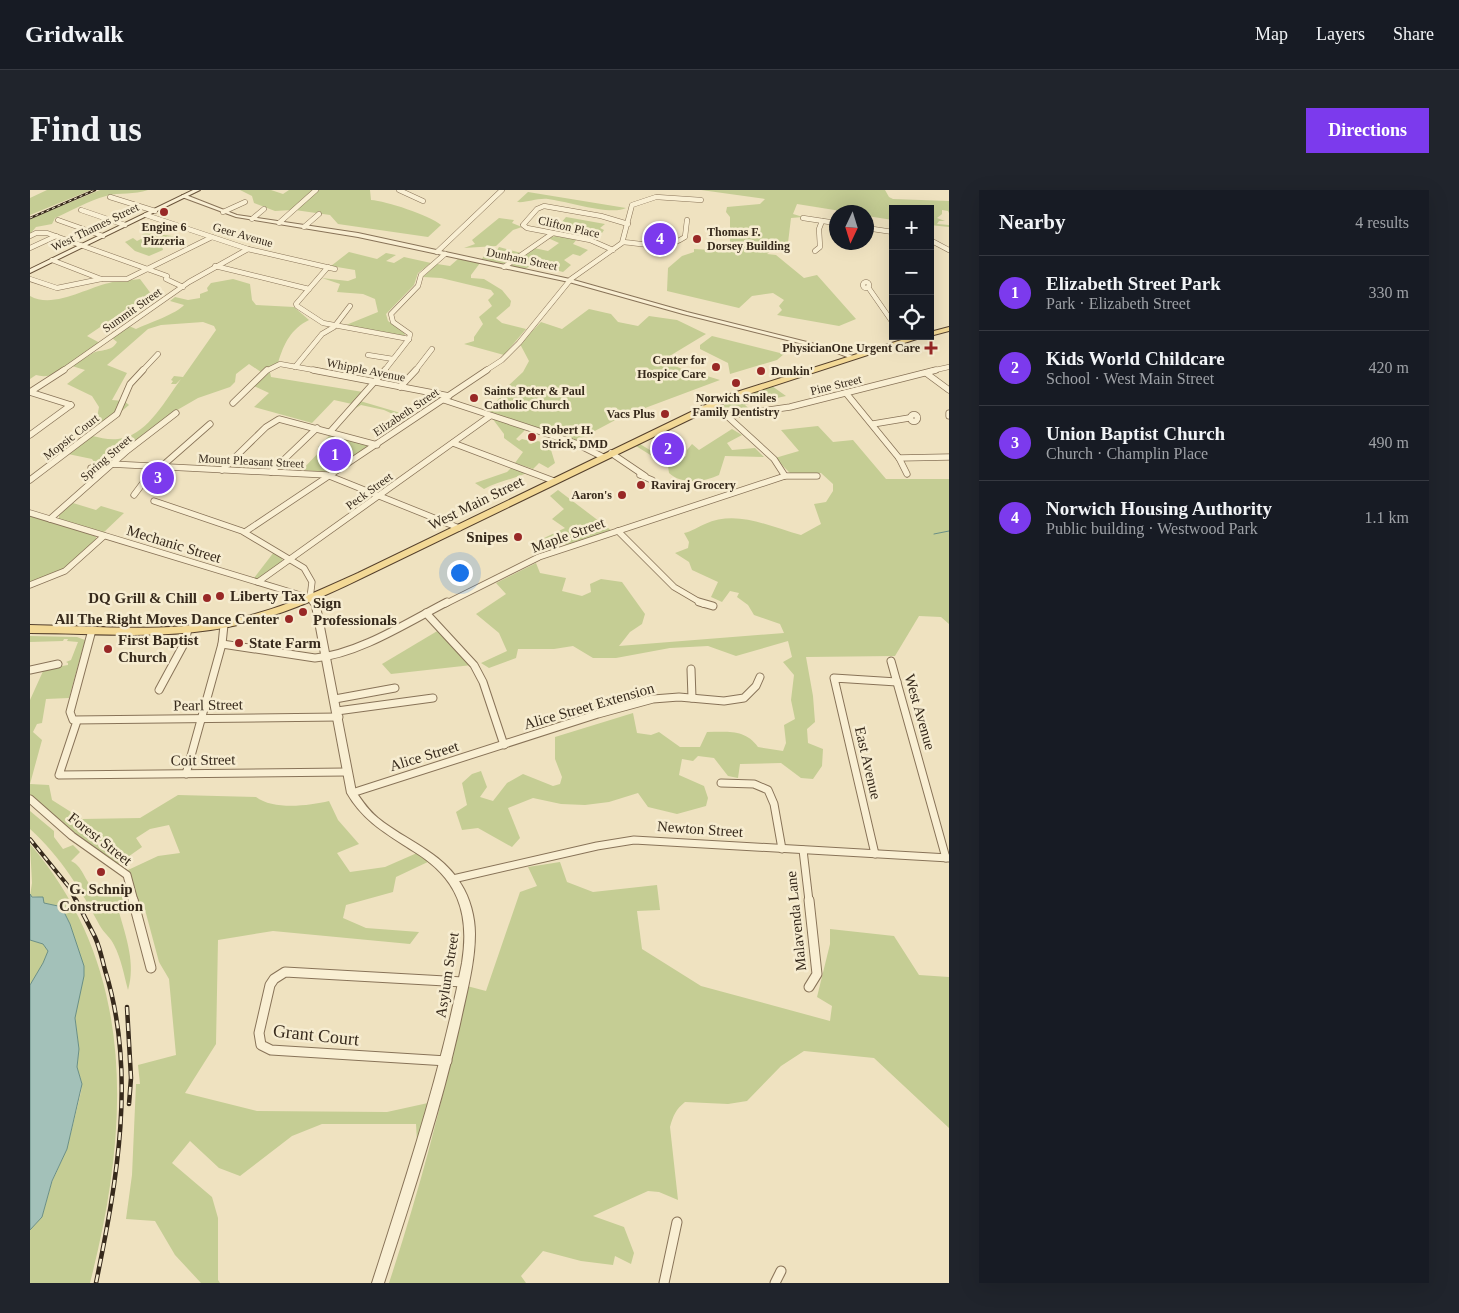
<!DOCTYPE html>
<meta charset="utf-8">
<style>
:root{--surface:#171b24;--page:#20242c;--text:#f1f3f6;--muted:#9ea1a6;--line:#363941;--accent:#7c3aed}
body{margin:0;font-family:"Times New Roman",serif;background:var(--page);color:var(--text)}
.controls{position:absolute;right:15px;top:15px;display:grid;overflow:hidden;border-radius:0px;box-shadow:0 5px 20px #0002}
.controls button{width:45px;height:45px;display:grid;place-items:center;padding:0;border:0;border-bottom:1px solid var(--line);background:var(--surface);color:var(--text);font:25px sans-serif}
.compass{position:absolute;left:799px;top:15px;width:45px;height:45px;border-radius:50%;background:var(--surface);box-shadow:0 5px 20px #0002;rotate:184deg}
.you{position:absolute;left:429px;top:382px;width:18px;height:18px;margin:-12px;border:4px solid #fff;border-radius:50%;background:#1a73e8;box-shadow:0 0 0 8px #1a73e833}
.badge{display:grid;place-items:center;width:32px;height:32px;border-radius:50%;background:var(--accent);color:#fff;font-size:16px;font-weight:700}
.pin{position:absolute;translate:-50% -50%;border:2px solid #fff;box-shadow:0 1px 5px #0006}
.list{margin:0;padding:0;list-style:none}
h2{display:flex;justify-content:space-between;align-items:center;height:65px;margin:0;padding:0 20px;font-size:21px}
h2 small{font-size:16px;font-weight:400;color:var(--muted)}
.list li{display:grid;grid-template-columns:32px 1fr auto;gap:15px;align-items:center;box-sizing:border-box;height:75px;padding:0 20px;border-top:1px solid var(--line)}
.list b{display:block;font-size:19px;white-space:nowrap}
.list p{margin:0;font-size:16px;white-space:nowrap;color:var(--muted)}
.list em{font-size:16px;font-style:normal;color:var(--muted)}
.icon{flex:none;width:28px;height:28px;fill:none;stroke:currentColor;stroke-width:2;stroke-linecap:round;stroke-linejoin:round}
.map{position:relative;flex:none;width:919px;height:1093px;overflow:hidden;border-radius:0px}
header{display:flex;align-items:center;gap:30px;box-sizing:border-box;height:70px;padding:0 25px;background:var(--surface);border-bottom:1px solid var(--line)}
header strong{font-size:24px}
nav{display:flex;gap:28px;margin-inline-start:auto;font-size:18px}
.intro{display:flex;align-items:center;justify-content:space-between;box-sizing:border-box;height:120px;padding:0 30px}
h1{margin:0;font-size:35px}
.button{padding:12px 22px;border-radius:0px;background:var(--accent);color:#fff;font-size:18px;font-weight:700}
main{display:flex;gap:30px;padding:0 30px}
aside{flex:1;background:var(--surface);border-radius:0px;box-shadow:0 5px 20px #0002}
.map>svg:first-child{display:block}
.green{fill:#c5cd94;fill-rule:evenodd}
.water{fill:#a3c1b9;stroke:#6a8f86}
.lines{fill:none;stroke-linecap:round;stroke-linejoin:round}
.stream{stroke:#6a8f86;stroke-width:1}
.minor-far3-casing{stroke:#887358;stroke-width:5.5}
.minor-far2-casing{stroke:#887358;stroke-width:7}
.minor-far1-casing{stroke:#887358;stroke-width:9}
.minor-casing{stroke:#887358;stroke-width:11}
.tertiary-casing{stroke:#887358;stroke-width:2}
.secondary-casing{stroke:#6a543b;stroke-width:2}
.primary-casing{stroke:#55402c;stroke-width:2}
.minor-far3{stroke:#f9efd3;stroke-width:4.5}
.minor-far2{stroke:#f9efd3;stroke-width:5.5}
.minor-far1{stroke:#f9efd3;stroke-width:7}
.minor{stroke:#f9efd3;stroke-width:9}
.tertiary{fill:#f9efd3;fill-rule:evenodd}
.secondary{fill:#f9efd3;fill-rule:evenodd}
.primary{fill:#f3d996;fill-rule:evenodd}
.rail-far2-casing{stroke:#372a1c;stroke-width:2.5}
.rail-far1-casing{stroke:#372a1c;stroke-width:4}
.rail-casing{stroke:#372a1c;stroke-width:4.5}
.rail-far2{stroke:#f6ecd0;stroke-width:1;stroke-dasharray:3;stroke-linecap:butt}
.rail-far1{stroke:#f6ecd0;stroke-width:2;stroke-dasharray:5.5;stroke-linecap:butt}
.rail{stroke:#f6ecd0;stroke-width:2.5;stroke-dasharray:8;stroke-linecap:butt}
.poi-dot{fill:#982826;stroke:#f6ecd0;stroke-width:2}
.labels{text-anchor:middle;stroke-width:5;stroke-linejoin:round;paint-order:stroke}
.far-street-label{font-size:12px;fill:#372a1c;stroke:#f6ecd0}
.far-poi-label{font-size:12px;font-weight:bold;fill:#372a1c;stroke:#f6ecd0;text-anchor:start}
.street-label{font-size:15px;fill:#372a1c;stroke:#f6ecd0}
.poi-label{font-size:15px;font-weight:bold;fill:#372a1c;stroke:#f6ecd0;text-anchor:start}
.near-street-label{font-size:18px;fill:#372a1c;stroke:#f6ecd0}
</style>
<header>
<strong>Gridwalk</strong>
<nav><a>Map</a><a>Layers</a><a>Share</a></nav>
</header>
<div class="intro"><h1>Find us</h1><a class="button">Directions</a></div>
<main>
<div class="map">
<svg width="919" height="1093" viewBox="0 0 919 1093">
<rect width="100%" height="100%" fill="#efe2c0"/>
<g class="green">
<path d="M17 0H61L0 25V8Z"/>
<path d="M70 0H118C104 5 90 2 76 6 58 11 41 21 25 28L22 34 6 37 0 44V29Z"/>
<path d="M210 0H241L253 4 259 0H283L281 4 273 8 262 20 245 21 224 13 222 6Z"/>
<path d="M289 0H340L341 10C356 11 399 25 411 35L398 47 308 34 300 25 265 20Z"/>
<path d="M671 0H855L859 7 863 9 919 11V23L918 21 912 20V24L907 28 915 31H909L907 34 919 35V37L900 35V19H863V30L837 26 836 22H817L767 14 763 24 773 27 761 28 758 53C751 58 744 58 737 64L746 65 774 88 787 85 826 129 809 136 747 125 752 120 749 116 754 110 743 103 722 106 709 118 637 101 638 78 652 66 664 62V59L681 60 686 53 700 52V27L696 22 697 17 730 14 735 9Z"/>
<path d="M498 2 596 18C581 26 536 11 518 9 506 8 497 13 487 12Z"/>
<path d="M536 27 575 34 570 38 574 40 572 43 551 40V37L543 36 541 38 533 37 534 35 530 34Z"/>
<path d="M469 28 484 30 482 33 492 37 483 40 466 56 434 58 445 54 442 50Z"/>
<path d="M118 42C127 45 136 44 145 47L132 56 133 60 119 66 105 61 95 52 103 48 107 51 115 47 112 44Z"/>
<path d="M525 46 547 49 543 54 558 60 550 66 543 64 534 70 541 75 533 82 503 74 495 79 481 76 504 58 518 61 529 53 518 48Z"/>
<path d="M469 57 491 63 473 74 452 69 455 64 466 62Z"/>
<path d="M319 62 347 69 356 63 366 65 356 71 364 73 374 67 401 73 388 83 384 95 356 124 358 131 374 142 375 146 316 135 348 122 345 109 333 104 307 102 310 94 292 88 318 91 326 88 325 80 301 76Z"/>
<path d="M428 69 450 73 441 85V88L454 89 472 100 481 111 480 116 466 128 472 133 496 139 474 165 434 154 444 151V147L453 134 449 127 462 116 458 110 464 104 461 100 411 88 393 87 407 74 420 76Z"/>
<path d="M110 89 122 105 116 106 57 146 70 153C53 165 28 192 6 185L0 189V106C23 119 56 98 79 93 88 90 99 91 110 89Z"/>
<path d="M203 89 220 94 222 110 226 115 264 117 279 130C261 139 254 153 248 173L231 182 219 174 206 184 205 192 200 197 168 208 142 223 93 260 77 264 71 272 84 273 66 275 62 269 38 264 65 238 69 217 62 206 37 194 55 180 42 176C49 172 56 167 63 163 72 159 81 162 87 152L82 148 99 136 106 139C117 134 148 123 154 115L140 111 145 107 158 110 170 108V104L178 101 177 98 181 93ZM173 132 184 136 186 140 153 187 144 186 141 190 143 191 141 194H146L151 189C137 208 118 243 93 248 82 251 72 248 62 246L99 215 94 211 82 210 97 183 77 175 118 139 131 135Z"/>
<path d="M559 119 581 124 588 132 608 136 619 126 647 130 676 144 633 170 660 183 664 182 690 190 591 227 546 251 458 223V220L478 199 477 197 493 182 499 171 490 154 511 132 532 139Z"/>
<path d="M682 146 754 164 747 170 700 184 698 173 670 159V155Z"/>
<path d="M240 182 241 187 333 202 322 214 304 210 282 233 224 217 239 203 224 196Z"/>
<path d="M742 196 756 206 715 215 722 221C710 222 694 227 685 218Z"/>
<path d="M330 211 384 227 378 231 354 220 331 215 324 219Z"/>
<path d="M462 228 495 240 486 249 489 251 492 249 500 251 498 253 501 254 508 251 518 254 525 248 537 252 521 260 525 273 518 278 509 273 503 279 485 273 493 262 474 248V244Z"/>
<path d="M788 236 803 252 823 250 856 289H919V434L911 427 889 426 865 466 776 467 783 506 785 532 777 539 778 553 793 559 792 576 783 589 771 588 751 573 710 574 708 588 698 586 684 568 668 566 663 571 652 569 649 585 674 596 678 608 676 616 647 624 618 617 608 603 579 612 555 615 531 614 503 608 478 618 490 648 482 657 448 638 432 640 426 622 437 615 432 593 442 584 451 581 457 597 450 607 463 611 477 593 493 584 523 596 530 594 532 587 525 569V547L603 523 607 543 621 545 629 542 650 557H670L677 542C698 542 715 539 728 557L753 561 756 553 754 535 765 529 761 510 764 485 753 472 762 467 758 451 706 466 678 456 640 458 586 468H563L543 456 524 459H488L486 468 459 478 451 473 477 461 469 443 446 424 476 404 466 393 506 373 510 383 536 388 532 401 552 406 561 402 560 394 571 389 592 392 615 424 612 434 600 442 589 456 754 443 750 434 724 425 718 415 707 407 709 403 700 401 692 412 681 407 688 392 662 380 659 372 645 363 658 358 659 352 654 343C663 341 667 337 675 334 707 319 740 337 771 345L791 334 784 314 796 312 803 301V294L791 283H760L745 268 769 261 751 240Z"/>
<path d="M702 239 712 245 697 253 702 260 725 258 734 267 695 266 689 285C674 292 652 295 639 283L638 276 606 256 610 254 641 273 656 266 657 260 662 254 669 260Z"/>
<path d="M300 245 340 255 298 282 272 280 292 259 288 257Z"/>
<path d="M482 277 499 282C484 289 469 291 454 299L445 293 477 282Z"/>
<path d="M528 300 582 341 537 356 530 349H512L535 338 522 329 534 319 520 306Z"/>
<path d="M43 313 66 320 71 316 94 323 73 343 29 329V325Z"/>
<path d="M0 326 65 346 67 349 34 379 0 392Z"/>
<path d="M244 362 252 368V371L230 388H224Z"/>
<path d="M409 440 442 475 361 484 352 474Z"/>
<path d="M0 446 47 447 55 450 39 508 16 509 12 533 7 534 3 542 12 550 0 594 19 595 22 610 52 629 110 628 148 605 226 607C243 620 278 616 299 611L308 630 329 654 307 663 320 682 355 677 387 663 402 670 366 687 363 702 316 715 313 728 336 738 389 742 380 754 243 741 188 750 186 854 155 903 227 921 357 922 398 913 387 952 386 934H292L262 946 210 986 189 978 160 951 142 973 182 1007 188 1028V1090L190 1093H171L145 1065 125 1031 96 1029 102 985 106 894H110L108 875 146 865 139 789 129 772 114 716 107 714 98 680 128 666 150 663 139 635 120 639 106 648 112 657 88 674 58 655 0 605V510L14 479 38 475V473L36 472 41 470 48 452 37 451 38 449H34L33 451 0 452Z"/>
<path d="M0 621 24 641V647L33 659 43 655 50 662 41 671C55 676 56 701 72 703 77 703 84 701 88 700L100 715 89 722C96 747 106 774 98 800 94 785 91 768 84 755 81 748 74 743 70 736 51 700 31 667 0 639Z"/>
<path d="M0 654C109 781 99 941 60 1093H0V1040L12 1027 22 992 37 959 51 902 52 893 47 877 49 859 45 827 54 777 40 734 34 722 28 716 14 713 9 707 0 706 2 693Z"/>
<path d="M530 672 537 692 563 702 627 695 630 720 607 721 612 759 671 796 800 831 802 816 787 807 800 754V739L864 746 889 785 919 787V938L844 868 774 861 751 876 717 911 698 914 655 912C646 919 643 926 640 937L648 1010 629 1002 618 1001 563 1026 594 1037 604 1063 601 1074 585 1066 583 1075 551 1071 513 1061 491 1086 496 1093H359C391 996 417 896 437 796L456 801 490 702 507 696 498 677Z"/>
<path d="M0 750 13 754 18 761 13 773 0 795Z"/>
</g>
<path class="water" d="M0 704 2 707H13L14 713 28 716 34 722 40 734 54 776V786L45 828 49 859 47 877 52 894 37 959 22 991 12 1027 0 1040V795L13 773 18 761 13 754 0 750Z"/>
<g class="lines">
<path class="stream" d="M904 344 919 341"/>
<g class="minor-far3-casing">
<g id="minor-far3">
<path d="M369 0 393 11"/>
<path d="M80 7 125 21"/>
<path d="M51 20 95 35"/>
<path d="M193 22 215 12"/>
<path d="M116 25 218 59 305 79"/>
<path d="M773 28 806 33"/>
<path d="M222 29 234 19"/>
<path d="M28 30 73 46"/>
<path d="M249 33 286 0"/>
<path d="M274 37 289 24"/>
<path d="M836 38 863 42"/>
<path d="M0 46 6 43H17L137 86 136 89 153 97"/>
<path d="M900 50 919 60"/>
<path d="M593 52C614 54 636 60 655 47L657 30"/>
<path d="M0 58 26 46"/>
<path d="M583 60 560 50 497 38 493 35 507 19 514 16 571 26 598 34"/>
<path d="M785 61 790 57 789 39 792 31"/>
<path d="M407 62 472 0"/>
<path d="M22 70 71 89"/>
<path d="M185 76 279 99"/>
<path d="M298 77 266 114 267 116 293 133 379 149"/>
<path d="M474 77 523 43"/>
<path d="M0 89 27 98 71 89H97L182 47"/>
<circle cx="836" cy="95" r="3"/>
<path d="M838 97 863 133"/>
<path d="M379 149 380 144 363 132 361 124 388 96 391 85 415 64"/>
<path d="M338 165 363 169"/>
<path d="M265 177 292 144 304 137 320 116"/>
<path d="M32 181 159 92 218 59"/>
<path d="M112 181 128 164"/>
<path d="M236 181 250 174 289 181"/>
<path d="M354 181 379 149"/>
<path d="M385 181 402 159"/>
<path d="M455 181 472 170 489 153 541 89 592 53 602 15 626 7 671 10"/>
<path d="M901 181 919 177"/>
</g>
</g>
<g class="minor-far2-casing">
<g id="minor-far2">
<path d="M283 180 419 206"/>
<path d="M896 183 919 200"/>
<path d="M370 197 386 180"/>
<path d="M0 202 34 180"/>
<path d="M0 202 41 215"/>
<path d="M816 203 869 268 877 284"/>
<path d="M414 210 545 253 573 267"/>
<path d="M203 213 237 180"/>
<path d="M673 218 697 226 760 217 906 180"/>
<path d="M919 223V226"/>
<circle cx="884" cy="228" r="3.5"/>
<path d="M843 234 879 228"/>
<path d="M300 242 355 180"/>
<path d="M0 245 41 215"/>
<path d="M423 253 524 291"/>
<path d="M581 263 615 286"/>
<path d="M869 268 919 267"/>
<path d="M131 277 180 234"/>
<path d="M61 278 81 274 297 285 429 338"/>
<path d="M192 280 236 237 249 229 347 255"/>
<path d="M241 282 287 238"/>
<path d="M610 285 622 290"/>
<path d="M755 286H787"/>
<path d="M0 290 87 224 100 194 113 180"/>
<path d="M104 305 125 277"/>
<path d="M0 323 280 408 282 392 274 378 212 341 124 311"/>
<path d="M20 329 98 260 146 223"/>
<path d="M588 341 644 397 673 414"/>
<path d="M215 342 457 180"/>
<path d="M228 392 460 226"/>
<path d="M0 395 35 381 74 346"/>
<path d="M415 414 509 367 755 286 744 269 697 226"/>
</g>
</g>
<g class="minor-far1-casing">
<g id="minor-far1">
<path d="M669 412 683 416"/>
<path d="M396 423 444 475 453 492 474 555"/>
<path d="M62 440 40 522 43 530 309 527"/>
<path d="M192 454 285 468C329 464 378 432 417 412"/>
<path d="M861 471 916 668"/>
<path d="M661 479 662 508"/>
<path d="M0 480 28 474"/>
<path d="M129 500 155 452 158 439"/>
<path d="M305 509 365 498"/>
<path d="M307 521 403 508"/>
<path d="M47 531 29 585 316 582"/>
<path d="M156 584 192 454 194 435"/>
<path d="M691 593 724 594 738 600 744 614 752 659"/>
<path d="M322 603 568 524 623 509 649 507 694 511 714 508 726 496 730 487"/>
<path d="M0 609 42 646 97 685 104 711"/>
<path d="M773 660 779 711"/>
<path d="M845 664 804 488 867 492"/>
<path d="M423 689 567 656 604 650 919 668"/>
</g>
</g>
<g class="minor-casing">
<g id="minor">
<path d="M103 710 121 778"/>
<path d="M779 710 787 784 779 797"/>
<path d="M417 871 241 860 231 855 229 843 240 795 244 789 255 782 433 792"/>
<path d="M634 1093 647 1032"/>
<path d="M745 1093 751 1081"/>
</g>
</g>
<g class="tertiary-casing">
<g id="tertiary">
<path d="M152 5H156L207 25 328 43 540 89 657 122 809 160 825 167 822 169 805 162 653 124 539 92 328 47 206 27 152 7Z"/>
<path d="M280 405 283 406 290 416 326 602C333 612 339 621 348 628 376 651 411 661 431 694 440 708 445 727 445 744 445 774 436 805 430 834 410 922 382 1007 354 1093H342C376 987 411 882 432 773 440 723 428 688 383 661 357 644 333 631 317 603L282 416 276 408Z"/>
</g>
</g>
<g class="secondary-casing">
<path id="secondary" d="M163 0H170L0 83V79Z"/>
</g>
<g class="primary-casing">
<g id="primary">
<path d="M919 137V141L900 146V142Z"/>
<path d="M884 146H896L700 210 334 387C291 408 246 428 198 437 133 450 66 443 0 443V435C66 436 133 443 199 430 244 422 286 402 328 383L694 206Z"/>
</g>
</g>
<use href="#minor-far3" class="minor-far3"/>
<use href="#minor-far2" class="minor-far2"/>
<use href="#minor-far1" class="minor-far1"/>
<use href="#minor" class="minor"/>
<use href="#tertiary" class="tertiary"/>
<use href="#secondary" class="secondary"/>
<use href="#primary" class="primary"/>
<g class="rail-far2-casing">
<path id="rail-far2" d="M0 28 65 0"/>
</g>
<g class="rail-far1-casing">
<path id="rail-far1" d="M0 649 39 697 46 711"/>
</g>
<g class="rail-casing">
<g id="rail">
<path d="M46 710C52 722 59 735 65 747 70 758 72 769 75 780 107 882 87 991 66 1093"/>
<path d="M97 817 101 888 99 914"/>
</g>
</g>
<use href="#rail-far2" class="rail-far2"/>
<use href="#rail-far1" class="rail-far1"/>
<use href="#rail" class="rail"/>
</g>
<g class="poi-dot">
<circle cx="134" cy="22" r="5"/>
<circle cx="667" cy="49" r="5"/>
<path d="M898.5 150.5h5v5h5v5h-5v5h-5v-5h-5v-5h5z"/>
<circle cx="686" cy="177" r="5"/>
<circle cx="731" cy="181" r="5"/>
<circle cx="706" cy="193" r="5"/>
<circle cx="444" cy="208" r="5"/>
<circle cx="635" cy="224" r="5"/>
<circle cx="502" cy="247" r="5"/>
<circle cx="611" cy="295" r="5"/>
<circle cx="592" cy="305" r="5"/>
<circle cx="488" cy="347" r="5"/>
<circle cx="190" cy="406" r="5"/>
<circle cx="177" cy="408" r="5"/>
<circle cx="273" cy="422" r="5"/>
<circle cx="259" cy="429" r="5"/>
<circle cx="209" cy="453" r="5"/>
<circle cx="78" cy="459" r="5"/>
<circle cx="71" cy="682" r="5"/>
</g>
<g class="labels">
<g class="far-street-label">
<text transform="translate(65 37) rotate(-26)" y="4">West Thames Street</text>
<text transform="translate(539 37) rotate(13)" y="4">Clifton Place</text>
<text transform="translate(213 45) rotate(16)" y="4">Geer Avenue</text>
<text transform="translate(492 69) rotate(12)" y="4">Dunham Street</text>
<text transform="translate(102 120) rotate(-35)" y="4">Summit Street</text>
<text transform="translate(336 180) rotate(11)" y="4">Whipple Avenue</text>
<text transform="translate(806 195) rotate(-14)" y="4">Pine Street</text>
<text transform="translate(376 222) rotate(-34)" y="4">Elizabeth Street</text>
<text transform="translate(41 247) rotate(-38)" y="4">Mopsic Court</text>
<text transform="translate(76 268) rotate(-41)" y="4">Spring Street</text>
<text transform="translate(221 271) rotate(3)" y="4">Mount Pleasant Street</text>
<text transform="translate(339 301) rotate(-36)" y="4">Peck Street</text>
</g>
<g class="far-poi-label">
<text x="134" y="41" text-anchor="middle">Engine 6<tspan x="134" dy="14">Pizzeria</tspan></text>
<text x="677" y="46">Thomas F.<tspan x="677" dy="14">Dorsey Building</tspan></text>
<text x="890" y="162" text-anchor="end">PhysicianOne Urgent Care</text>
<text x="676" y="174" text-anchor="end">Center for<tspan x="676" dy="14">Hospice Care</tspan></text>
<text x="741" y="185">Dunkin'</text>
<text x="454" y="205">Saints Peter &amp; Paul<tspan x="454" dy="14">Catholic Church</tspan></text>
<text x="706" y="212" text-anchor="middle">Norwich Smiles<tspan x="706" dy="14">Family Dentistry</tspan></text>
<text x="625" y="228" text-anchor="end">Vacs Plus</text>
<text x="512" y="244">Robert H.<tspan x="512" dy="14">Strick, DMD</tspan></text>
<text x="621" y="299">Raviraj Grocery</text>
<text x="582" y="309" text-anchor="end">Aaron's</text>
</g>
<g class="street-label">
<text transform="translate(446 313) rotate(-26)" y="5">West Main Street</text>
<text transform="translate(538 345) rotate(-20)" y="5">Maple Street</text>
<text transform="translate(144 354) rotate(17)" y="5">Mechanic Street</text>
<text transform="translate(178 515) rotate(-1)" y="5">Pearl Street</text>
<text transform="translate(559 516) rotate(-16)" y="5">Alice Street Extension</text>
<text transform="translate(890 522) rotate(74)" y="5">West Avenue</text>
<text transform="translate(394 566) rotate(-17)" y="5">Alice Street</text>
<text transform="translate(173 570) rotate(-1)" y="5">Coit Street</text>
<text transform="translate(838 573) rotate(77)" y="5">East Avenue</text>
<text transform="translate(670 639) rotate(4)" y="5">Newton Street</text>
<text transform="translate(70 649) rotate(38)" y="5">Forest Street</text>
<text transform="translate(766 731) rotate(-96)" y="5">Malavenda Lane</text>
<text transform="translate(417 785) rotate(-81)" y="5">Asylum Street</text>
</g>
<g class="poi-label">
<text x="478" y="352" text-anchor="end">Snipes</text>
<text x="200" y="411">Liberty Tax</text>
<text x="167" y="413" text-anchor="end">DQ Grill &amp; Chill</text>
<text x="283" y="418">Sign<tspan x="283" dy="17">Professionals</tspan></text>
<text x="249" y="434" text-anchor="end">All The Right Moves Dance Center</text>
<text x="88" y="455">First Baptist<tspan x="88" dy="17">Church</tspan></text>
<text x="219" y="458">State Farm</text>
<text x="71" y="704" text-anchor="middle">G. Schnip<tspan x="71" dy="17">Construction</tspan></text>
</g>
<g class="near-street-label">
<text transform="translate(286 845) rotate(6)" y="6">Grant Court</text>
</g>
</g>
</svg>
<div class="controls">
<button>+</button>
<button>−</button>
<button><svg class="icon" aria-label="locate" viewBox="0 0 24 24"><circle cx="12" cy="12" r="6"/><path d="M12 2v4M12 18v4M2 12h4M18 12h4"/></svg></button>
</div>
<svg class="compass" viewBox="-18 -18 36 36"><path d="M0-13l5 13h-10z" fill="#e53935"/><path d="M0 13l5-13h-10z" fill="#9ea1a6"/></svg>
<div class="you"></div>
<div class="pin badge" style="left:305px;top:265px">1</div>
<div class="pin badge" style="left:638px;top:259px">2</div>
<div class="pin badge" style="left:128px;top:288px">3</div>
<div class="pin badge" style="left:630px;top:49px">4</div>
</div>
<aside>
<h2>Nearby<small>4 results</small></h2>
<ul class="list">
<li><span class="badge">1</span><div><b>Elizabeth Street Park</b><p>Park · Elizabeth Street</p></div><em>330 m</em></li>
<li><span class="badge">2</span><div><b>Kids World Childcare</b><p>School · West Main Street</p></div><em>420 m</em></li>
<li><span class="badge">3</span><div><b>Union Baptist Church</b><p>Church · Champlin Place</p></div><em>490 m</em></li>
<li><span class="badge">4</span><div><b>Norwich Housing Authority</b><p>Public building · Westwood Park</p></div><em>1.1 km</em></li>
</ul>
</aside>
</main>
